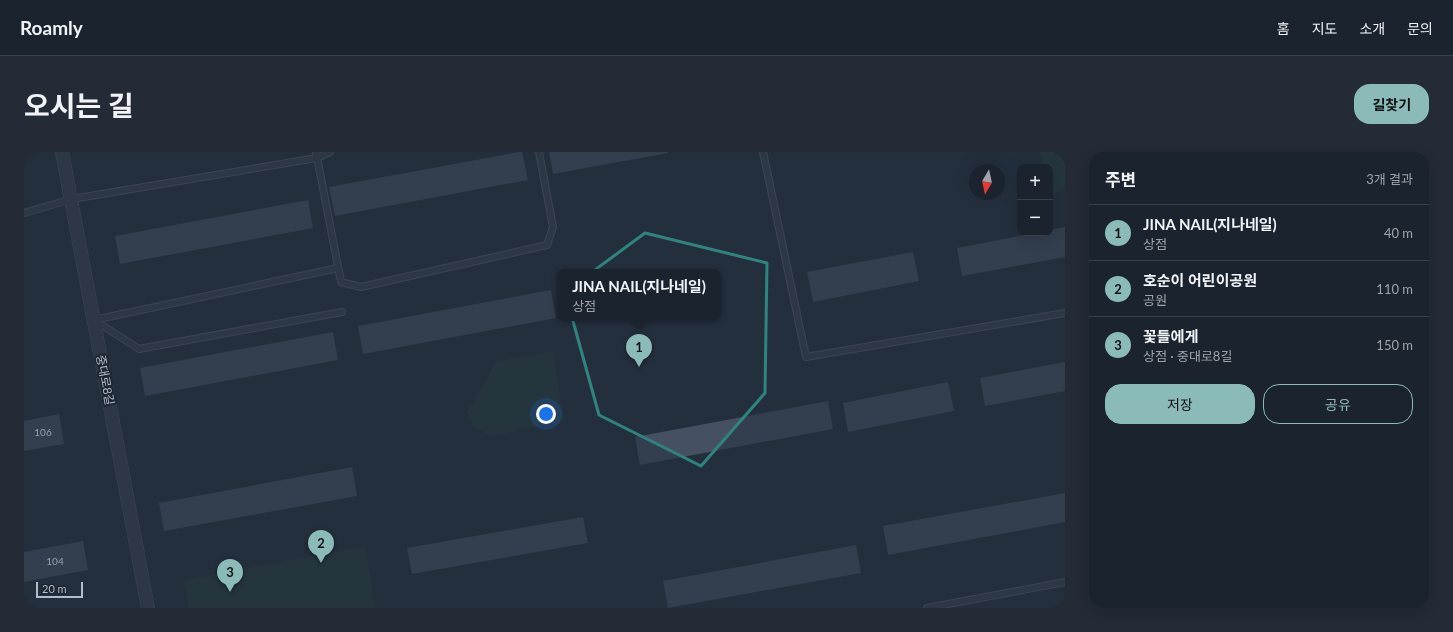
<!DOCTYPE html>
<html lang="ko">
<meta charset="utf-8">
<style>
:root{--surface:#1b232e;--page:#242b36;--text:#f1f3f6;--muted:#a0a4aa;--line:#39404a;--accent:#8bbbb9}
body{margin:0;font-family:Lato,"Noto Sans KR",sans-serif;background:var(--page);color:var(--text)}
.controls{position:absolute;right:12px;top:12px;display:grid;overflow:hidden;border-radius:8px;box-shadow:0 4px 16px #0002}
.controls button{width:36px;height:36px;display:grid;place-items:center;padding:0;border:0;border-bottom:1px solid var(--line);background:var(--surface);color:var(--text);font:20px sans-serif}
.compass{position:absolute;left:945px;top:12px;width:36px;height:36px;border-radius:50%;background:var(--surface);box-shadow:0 4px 16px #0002;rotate:189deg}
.scale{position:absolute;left:12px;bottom:10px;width:47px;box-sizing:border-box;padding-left:4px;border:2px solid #b4bcc9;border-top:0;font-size:11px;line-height:14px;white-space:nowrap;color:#b4bcc9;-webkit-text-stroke:3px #1d2633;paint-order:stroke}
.you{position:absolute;left:522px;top:262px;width:14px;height:14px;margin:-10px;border:3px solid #fff;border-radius:50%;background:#1a73e8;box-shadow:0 0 0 6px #1a73e833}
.badge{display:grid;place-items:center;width:26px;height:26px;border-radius:50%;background:var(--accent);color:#111;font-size:13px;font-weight:700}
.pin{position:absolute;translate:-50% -33px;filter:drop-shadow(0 1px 2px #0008)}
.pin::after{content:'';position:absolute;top:21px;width:14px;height:12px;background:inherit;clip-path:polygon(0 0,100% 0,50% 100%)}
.popup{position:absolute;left:533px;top:117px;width:164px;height:52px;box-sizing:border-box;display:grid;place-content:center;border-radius:8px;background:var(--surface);filter:drop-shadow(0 1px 3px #0005);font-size:13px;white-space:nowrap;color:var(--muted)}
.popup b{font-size:15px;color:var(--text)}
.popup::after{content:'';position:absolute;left:50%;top:100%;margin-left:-8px;border:8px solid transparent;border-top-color:var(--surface)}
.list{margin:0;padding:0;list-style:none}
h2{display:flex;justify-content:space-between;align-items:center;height:52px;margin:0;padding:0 16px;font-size:17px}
h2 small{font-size:13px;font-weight:400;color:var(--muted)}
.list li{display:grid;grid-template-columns:26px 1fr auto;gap:12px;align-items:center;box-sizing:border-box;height:56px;padding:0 16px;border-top:1px solid var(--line)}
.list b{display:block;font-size:15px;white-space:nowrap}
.list p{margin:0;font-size:13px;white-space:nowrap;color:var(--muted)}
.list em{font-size:13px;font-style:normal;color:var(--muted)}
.actions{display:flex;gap:8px;padding:12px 16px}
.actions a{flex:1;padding:9px 0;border:1px solid var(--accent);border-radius:16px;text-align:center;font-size:14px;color:var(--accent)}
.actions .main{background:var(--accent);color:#111}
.map{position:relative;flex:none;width:1041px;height:456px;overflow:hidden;border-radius:16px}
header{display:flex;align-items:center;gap:24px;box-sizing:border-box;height:56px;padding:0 20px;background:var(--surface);border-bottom:1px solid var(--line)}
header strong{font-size:19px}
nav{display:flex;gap:22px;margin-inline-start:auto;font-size:14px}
.intro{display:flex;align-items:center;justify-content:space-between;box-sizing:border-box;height:96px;padding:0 24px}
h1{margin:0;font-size:28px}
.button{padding:10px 18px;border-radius:16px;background:var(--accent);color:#111;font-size:14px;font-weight:700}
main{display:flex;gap:24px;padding:0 24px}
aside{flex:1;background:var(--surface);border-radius:16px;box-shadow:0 4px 16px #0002}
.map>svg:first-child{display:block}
.green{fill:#263c3f}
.building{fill:#455162}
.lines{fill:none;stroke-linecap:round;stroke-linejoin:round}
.service-casing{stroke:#565f6c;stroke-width:8}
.minor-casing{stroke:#565f6c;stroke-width:14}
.service{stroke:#38414e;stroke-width:6}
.minor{stroke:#38414e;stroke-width:13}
.marked{fill:none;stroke:#308480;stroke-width:3;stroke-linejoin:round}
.labels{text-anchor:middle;stroke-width:4;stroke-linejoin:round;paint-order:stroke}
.number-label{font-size:10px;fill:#98a1af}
.street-label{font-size:12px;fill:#b4bcc9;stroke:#1d2633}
</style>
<header>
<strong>Roamly</strong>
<nav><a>홈</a><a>지도</a><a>소개</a><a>문의</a></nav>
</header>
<div class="intro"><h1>오시는 길</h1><a class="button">길찾기</a></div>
<main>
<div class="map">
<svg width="1041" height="456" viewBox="0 0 1041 456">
<rect width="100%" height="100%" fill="#242f3e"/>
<g class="green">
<path d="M1016 0H1041V38L1026 42V15H1019Z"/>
<path d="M529 199 540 269 468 284 449 274 443 261C452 242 464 227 472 209Z"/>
<path d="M341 394 351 456H165L160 428Z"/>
</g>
<g class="building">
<path d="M495 0H498L504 28 311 64 305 35Z"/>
<path d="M525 0H644V1L529 22Z"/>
<path d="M284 48 289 76 96 112 91 84Z"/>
<path d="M1041 75V105L938 124 933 96 1011 81H1026V78Z"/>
<path d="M889 100 895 129 789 150 783 120Z"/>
<path d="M527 138 532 166 339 202 334 174Z"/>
<path d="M309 180 314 208 121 244 116 216Z"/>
<path d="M1041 210V239L961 254 956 226Z"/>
<path d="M924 230 930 259 824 280 819 251Z"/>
<path d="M804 249 809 277 616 313 611 285Z"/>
<path d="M35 262 40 292 0 299V269Z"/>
<path d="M328 315 333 344 140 379 135 351Z"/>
<path d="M1041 341V370L864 403 859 374Z"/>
<path d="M559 365 564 391 388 422 383 396Z"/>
<path d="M59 389 64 418 0 430V400Z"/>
<path d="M832 393 837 421 644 456 639 429Z"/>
</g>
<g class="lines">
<g class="service-casing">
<g id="service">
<path d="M292 0 317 130 337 135 523 93 529 75 515 0"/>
<path d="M739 0 782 205 1041 161"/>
<path d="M0 61 48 47 293 6 306 0"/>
<path d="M314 116 70 168 115 197 318 160"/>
<path d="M903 456 1041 430"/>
</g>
</g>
<g class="minor-casing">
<path id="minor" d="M38 0 124 456"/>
</g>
<use href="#service" class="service"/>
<use href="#minor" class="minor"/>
</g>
<path d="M0 0H1041V456H0ZM621 81 743 111 741 241 677 314 575 263 541 140Z" fill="#242f3e" fill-opacity=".55" fill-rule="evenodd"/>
<path class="marked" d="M621 81 743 111 741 241 677 314 575 263 541 140Z"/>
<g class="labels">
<g class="number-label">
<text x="19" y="284">106</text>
<text x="31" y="413">104</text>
</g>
<g class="street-label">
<text transform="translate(81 228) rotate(79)" y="4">중대로8길</text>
</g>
</g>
</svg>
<div class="controls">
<button>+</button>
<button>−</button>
</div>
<svg class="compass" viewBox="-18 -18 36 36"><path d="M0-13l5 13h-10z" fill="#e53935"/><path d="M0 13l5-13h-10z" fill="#a0a4aa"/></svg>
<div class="scale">20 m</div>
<div class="you"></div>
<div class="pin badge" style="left:615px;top:215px">1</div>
<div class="popup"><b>JINA NAIL(지나네일)</b>상점</div>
<div class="pin badge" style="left:297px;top:411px">2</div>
<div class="pin badge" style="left:206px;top:440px">3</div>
</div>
<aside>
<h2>주변<small>3개 결과</small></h2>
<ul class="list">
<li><span class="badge">1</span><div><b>JINA NAIL(지나네일)</b><p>상점</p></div><em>40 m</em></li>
<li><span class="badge">2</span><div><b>호순이 어린이공원</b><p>공원</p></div><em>110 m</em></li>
<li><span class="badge">3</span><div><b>꽃들에게</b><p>상점 · 중대로8길</p></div><em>150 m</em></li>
</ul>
<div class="actions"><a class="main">저장</a><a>공유</a></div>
</aside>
</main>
